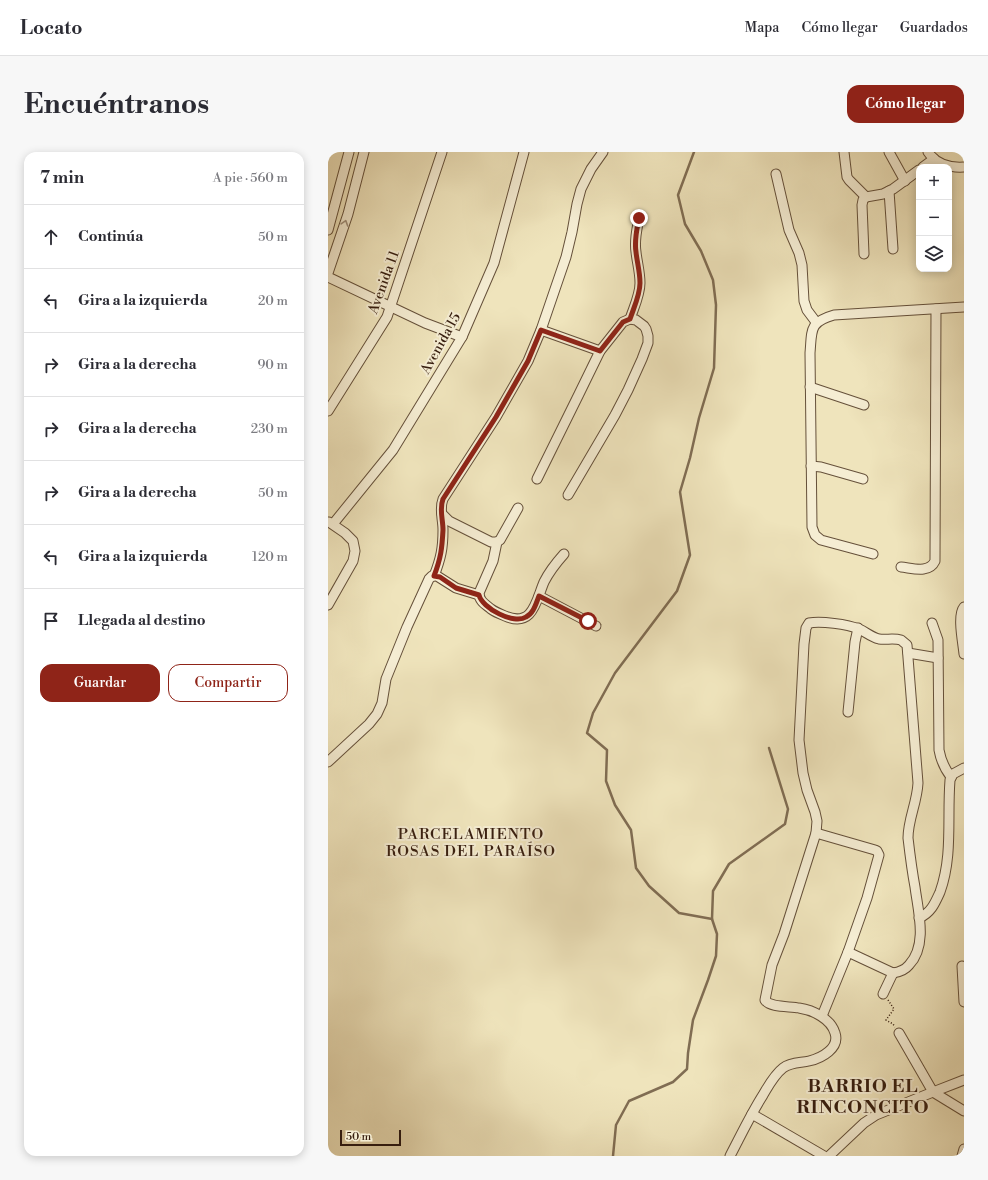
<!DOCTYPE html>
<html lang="es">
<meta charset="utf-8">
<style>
:root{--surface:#fff;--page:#f7f7f7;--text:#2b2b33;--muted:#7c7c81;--line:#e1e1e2;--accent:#8f2418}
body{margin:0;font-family:"Libre Bodoni",serif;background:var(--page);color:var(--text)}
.controls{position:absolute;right:12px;top:12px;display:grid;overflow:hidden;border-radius:8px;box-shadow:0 2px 10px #0003}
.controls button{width:36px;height:36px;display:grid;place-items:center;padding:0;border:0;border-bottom:1px solid var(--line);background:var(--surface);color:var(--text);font:20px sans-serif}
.scale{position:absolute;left:12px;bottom:10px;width:61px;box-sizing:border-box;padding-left:4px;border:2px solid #371e0f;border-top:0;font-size:11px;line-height:14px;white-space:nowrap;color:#371e0f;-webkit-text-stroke:3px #f5edd3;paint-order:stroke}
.stop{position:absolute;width:12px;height:12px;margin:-9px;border:3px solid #8f2418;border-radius:50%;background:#fff}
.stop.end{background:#8f2418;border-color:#fff;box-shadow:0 1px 4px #0008}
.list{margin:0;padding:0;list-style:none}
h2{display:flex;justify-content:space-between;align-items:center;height:52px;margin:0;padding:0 16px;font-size:17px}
h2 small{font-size:13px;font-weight:400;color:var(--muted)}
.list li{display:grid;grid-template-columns:26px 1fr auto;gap:12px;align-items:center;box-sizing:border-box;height:64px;padding:0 16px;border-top:1px solid var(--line)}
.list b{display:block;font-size:15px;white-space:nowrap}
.list em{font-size:13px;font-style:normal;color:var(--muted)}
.actions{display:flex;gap:8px;padding:12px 16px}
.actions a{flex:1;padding:9px 0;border:1px solid var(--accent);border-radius:12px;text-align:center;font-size:14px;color:var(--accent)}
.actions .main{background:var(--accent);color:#fff}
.icon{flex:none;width:22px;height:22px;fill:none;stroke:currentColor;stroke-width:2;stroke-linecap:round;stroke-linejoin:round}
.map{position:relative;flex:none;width:636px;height:1004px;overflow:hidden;border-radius:12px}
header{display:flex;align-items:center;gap:24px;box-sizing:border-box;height:56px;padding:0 20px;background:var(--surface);border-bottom:1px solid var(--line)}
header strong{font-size:19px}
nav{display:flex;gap:22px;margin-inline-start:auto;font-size:14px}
.intro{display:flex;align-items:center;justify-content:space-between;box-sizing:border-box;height:96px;padding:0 24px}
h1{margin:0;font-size:28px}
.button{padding:10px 18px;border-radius:12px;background:var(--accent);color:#fff;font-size:14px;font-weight:700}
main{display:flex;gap:24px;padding:0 24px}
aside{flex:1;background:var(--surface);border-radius:12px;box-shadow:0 2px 10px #0003}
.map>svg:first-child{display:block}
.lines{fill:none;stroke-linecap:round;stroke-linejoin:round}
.stream{stroke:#806d53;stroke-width:2.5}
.street-casing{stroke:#65503a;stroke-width:11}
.path{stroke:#371e0f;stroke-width:1.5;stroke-dasharray:1 2;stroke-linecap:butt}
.street{stroke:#f5edd3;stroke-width:9}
.oneway{stroke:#a0907b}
.route{stroke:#8f2418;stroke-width:5}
.labels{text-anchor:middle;stroke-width:4;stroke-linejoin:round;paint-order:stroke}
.street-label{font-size:14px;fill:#371e0f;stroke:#f5edd3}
.neighbourhood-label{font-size:15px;letter-spacing:1px;fill:#371e0f;stroke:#f5edd3}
.district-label{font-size:18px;font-weight:bold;letter-spacing:1px;fill:#371e0f;stroke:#f5edd3}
</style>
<header>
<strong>Locato</strong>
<nav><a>Mapa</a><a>Cómo llegar</a><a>Guardados</a></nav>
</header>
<div class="intro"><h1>Encuéntranos</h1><a class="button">Cómo llegar</a></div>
<main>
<aside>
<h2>7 min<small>A pie · 560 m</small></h2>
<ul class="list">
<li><svg class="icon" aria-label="ahead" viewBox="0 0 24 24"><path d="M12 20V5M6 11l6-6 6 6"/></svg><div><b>Continúa</b></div><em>50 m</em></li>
<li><svg class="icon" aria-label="left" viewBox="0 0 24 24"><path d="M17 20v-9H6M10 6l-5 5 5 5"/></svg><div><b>Gira a la izquierda</b></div><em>20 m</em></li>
<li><svg class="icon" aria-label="right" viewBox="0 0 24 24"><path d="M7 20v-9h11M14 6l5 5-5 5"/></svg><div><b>Gira a la derecha</b></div><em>90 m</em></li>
<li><svg class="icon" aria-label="right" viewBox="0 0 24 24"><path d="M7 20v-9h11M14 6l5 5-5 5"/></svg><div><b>Gira a la derecha</b></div><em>230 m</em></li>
<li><svg class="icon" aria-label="right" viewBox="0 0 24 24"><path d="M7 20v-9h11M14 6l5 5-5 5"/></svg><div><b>Gira a la derecha</b></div><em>50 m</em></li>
<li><svg class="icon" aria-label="left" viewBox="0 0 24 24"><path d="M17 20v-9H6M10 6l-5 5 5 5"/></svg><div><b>Gira a la izquierda</b></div><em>120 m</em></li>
<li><svg class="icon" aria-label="arrive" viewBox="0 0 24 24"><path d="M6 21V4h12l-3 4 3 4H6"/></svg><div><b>Llegada al destino</b></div></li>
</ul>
<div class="actions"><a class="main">Guardar</a><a>Compartir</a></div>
</aside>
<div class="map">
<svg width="636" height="1004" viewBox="0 0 636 1004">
<rect width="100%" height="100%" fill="#efe4bc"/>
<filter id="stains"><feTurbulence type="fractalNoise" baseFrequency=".005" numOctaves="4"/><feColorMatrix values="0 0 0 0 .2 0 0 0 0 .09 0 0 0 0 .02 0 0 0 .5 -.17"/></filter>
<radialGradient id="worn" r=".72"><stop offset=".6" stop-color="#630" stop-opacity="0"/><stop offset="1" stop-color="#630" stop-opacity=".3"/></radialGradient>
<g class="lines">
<g class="stream">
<path d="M366 0 350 43 357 72 373 99 385 128 388 153 386 216 371 266 362 306 352 340 362 403 349 439 287 521 265 561 259 581 279 598 278 629 287 653 303 678 308 716 321 734 351 761 384 767"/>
<path d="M285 1004 288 973 301 949 345 930 359 917 360 901 365 868 380 828 388 804 389 782 384 767 385 739 401 712 457 672 460 657 441 596"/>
</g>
<g class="street-casing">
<g id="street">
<path d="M516 0 519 25 521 28 538 45"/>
<path d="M561 0 577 29"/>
<path d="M600 0C608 12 622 16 636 15"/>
<path d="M595 15 606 7"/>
<path d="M448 22 461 78 471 101 474 113 476 149 479 158 488 170"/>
<path d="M561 39 565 97"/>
<path d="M0 78 21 0"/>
<path d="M536 102 534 53 535 48 538 45 555 42 565 37 591 18"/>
<path d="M0 121 20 62 36 0"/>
<path d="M0 125 97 171 134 185"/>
<path d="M302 167C306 155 312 143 312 131 312 120 309 110 308 100 306 88 309 77 311 66"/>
<path d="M213 178 272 199"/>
<path d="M482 235 536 253"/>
<path d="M0 259 59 165 114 0"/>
<path d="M483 314 493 315 535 327"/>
<path d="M209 327 251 242 272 199 295 170 302 167 308 168 316 174 318 177 320 184V191L314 207 300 238 287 263 240 343"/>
<path d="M190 356 172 388 169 390 165 409 151 441C151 449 157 452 163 457 167 460 172 462 177 464 205 476 208 449 216 430 221 420 228 411 236 402"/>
<path d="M114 362 121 369 163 390H169"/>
<path d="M5 372 65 298 134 185 166 111 196 0"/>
<path d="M545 402 493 388 487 383 484 375 482 201C484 178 481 170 506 163L636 155"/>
<path d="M573 415C584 416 601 422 607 409L608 157"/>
<path d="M106 424C113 406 115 396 115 378 115 367 111 357 115 347L168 265 200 209 213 178 238 105 244 80 249 52 253 37 263 17 275 0"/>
<path d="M211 444 268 474"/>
<path d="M0 453 25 409 27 399 25 389 17 381 1 370"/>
<path d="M636 455C629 463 635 491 636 502"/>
<path d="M604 471 610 488 611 598C613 609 616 616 623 625"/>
<path d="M580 501 610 506"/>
<path d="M520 560 527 490 530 476"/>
<path d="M0 610 41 572 49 562 54 551 58 527 79 475 101 427 104 424H109L128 436 151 443"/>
<path d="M488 681 547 698 549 699 551 703 539 746 520 800 494 864"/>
<path d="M591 766C603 761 607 751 612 740 625 704 619 666 622 628L625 622 636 616"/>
<path d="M520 800 565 821"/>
<path d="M634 814 636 850"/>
<path d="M555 842 565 821"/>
<path d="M571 881 605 940 636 959"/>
<path d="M424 962 496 1004"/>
<path d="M402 1004C413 983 423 962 435 943 441 933 446 923 455 916 463 910 473 911 481 909 494 906 512 896 507 881 503 867 485 858 471 856 463 854 442 856 437 848L444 813 456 782 488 681 489 669 487 660 479 638 475 621 471 588 476 492 478 476 481 471C493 469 519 472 531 477 538 480 543 485 551 487 558 488 566 486 573 488L579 493 590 631C589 651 580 667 580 686 582 703 584 719 587 735 590 759 600 793 581 813 577 818 572 820 565 821"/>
<path d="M501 1004 536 971 548 963 605 940 636 928"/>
<path d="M634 1004 636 997"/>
</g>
</g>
<path class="path" d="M560 848 566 857 558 868 565 872 567 875"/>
<use href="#street" class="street"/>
</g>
<defs><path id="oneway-chevron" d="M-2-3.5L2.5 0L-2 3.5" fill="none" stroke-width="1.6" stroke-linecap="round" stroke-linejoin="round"/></defs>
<use class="oneway" href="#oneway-chevron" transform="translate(17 71) rotate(-72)"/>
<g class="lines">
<path class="route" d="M260 469 211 444C208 451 206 461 198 465 186 473 154 456 151 443L128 436 112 425 106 424C113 406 114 396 115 378 115 367 111 357 115 347L168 265 200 209 213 178 272 199 295 170 302 167C306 155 312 143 312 131 312 120 309 110 308 100 306 88 309 77 311 66"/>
</g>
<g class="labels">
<g class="street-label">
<text transform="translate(55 130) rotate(-70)" y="5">Avenida 11</text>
<text transform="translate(112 191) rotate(-61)" y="5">Avenida 15</text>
</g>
<g class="neighbourhood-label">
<text x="143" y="687">PARCELAMIENTO<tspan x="143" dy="17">ROSAS DEL PARAÍSO</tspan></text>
</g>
<g class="district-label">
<text x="535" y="940">BARRIO EL<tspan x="535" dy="21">RINCONCITO</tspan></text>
</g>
</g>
<rect width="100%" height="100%" filter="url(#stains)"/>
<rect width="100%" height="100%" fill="url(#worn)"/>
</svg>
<div class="controls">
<button>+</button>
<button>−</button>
<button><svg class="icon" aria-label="layers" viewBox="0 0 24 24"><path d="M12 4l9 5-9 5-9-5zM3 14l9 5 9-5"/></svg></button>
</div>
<div class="scale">50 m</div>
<div class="stop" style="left:260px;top:469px"></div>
<div class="stop end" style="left:311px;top:66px"></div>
</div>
</main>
